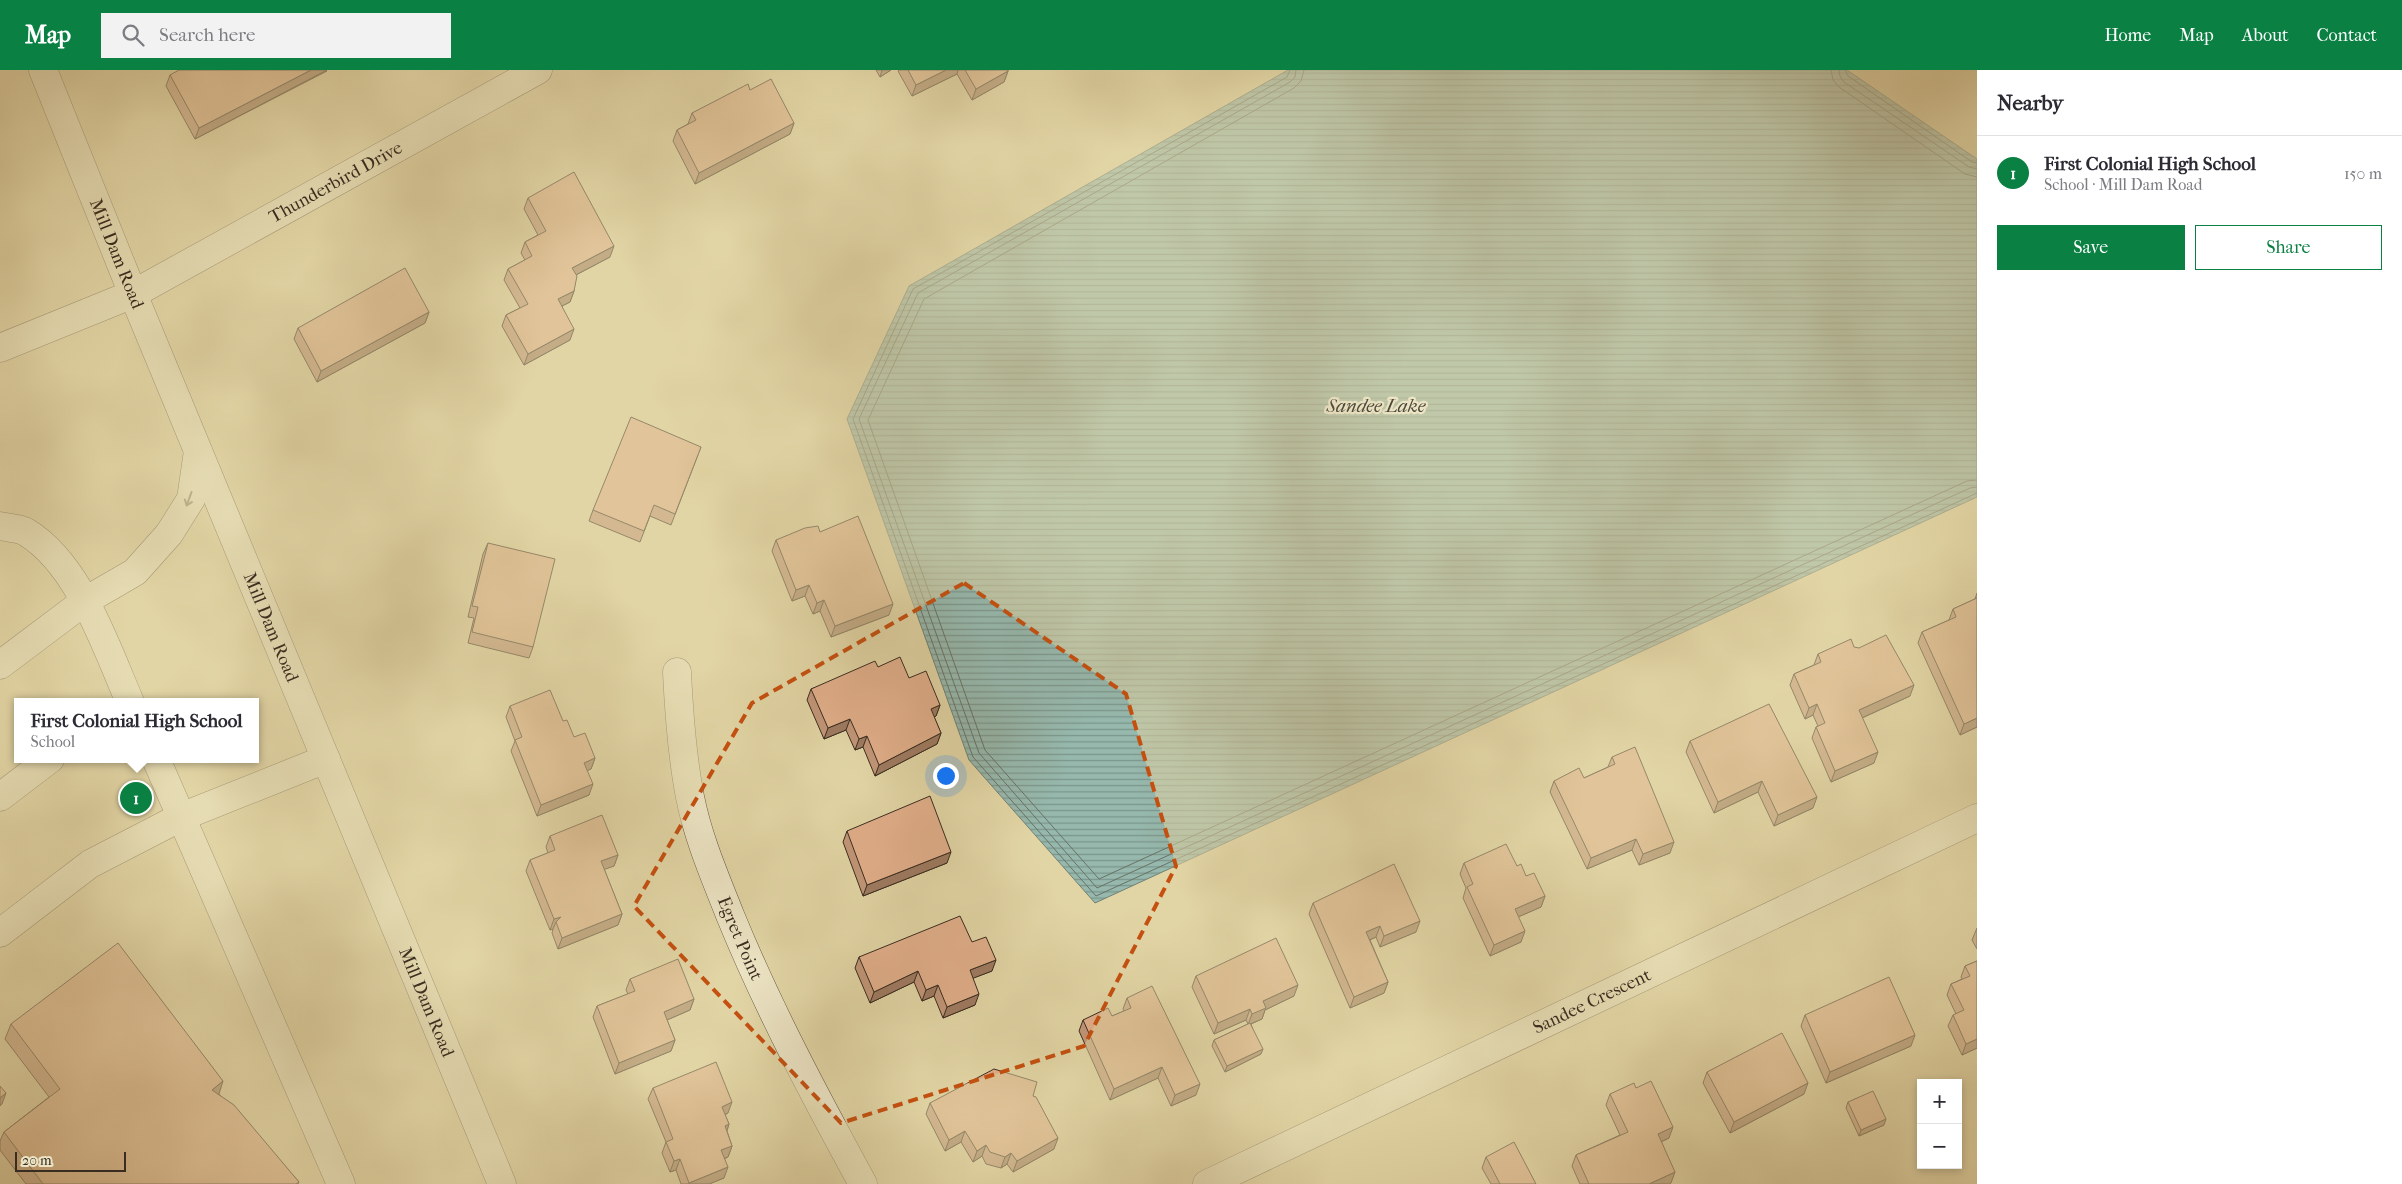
<!DOCTYPE html>
<meta charset="utf-8">
<style>
:root{--surface:#fff;--page:#f2f2f3;--text:#2b2b33;--muted:#7c7c81;--line:#e1e1e2;--accent:#0b8043}
body{margin:0;font-family:"IM FELL French Canon",serif;background:var(--page);color:var(--text)}
.controls{position:absolute;right:15px;bottom:15px;display:grid;overflow:hidden;border-radius:0px;box-shadow:0 2px 8px #0003}
.controls button{width:45px;height:45px;display:grid;place-items:center;padding:0;border:0;border-bottom:1px solid var(--line);background:var(--surface);color:var(--text);font:25px sans-serif}
.scale{position:absolute;left:15px;bottom:12px;width:111px;box-sizing:border-box;padding-left:5px;border:2px solid #392c20;border-top:0;font-size:14px;line-height:18px;white-space:nowrap;color:#392c20;-webkit-text-stroke:4px #ece4c4;paint-order:stroke}
.you{position:absolute;left:945px;top:705px;width:18px;height:18px;margin:-12px;border:4px solid #fff;border-radius:50%;background:#1a73e8;box-shadow:0 0 0 8px #1a73e833}
.badge{display:grid;place-items:center;width:32px;height:32px;border-radius:50%;background:var(--accent);color:#fff;font-size:16px;font-weight:700}
.pin{position:absolute;translate:-50% -50%;border:2px solid #fff;box-shadow:0 1px 5px #0006}
.popup{position:absolute;left:14px;top:628px;width:245px;height:65px;box-sizing:border-box;display:grid;place-content:center;border-radius:0px;background:var(--surface);filter:drop-shadow(0 1px 4px #0005);font-size:16px;white-space:nowrap;color:var(--muted)}
.popup b{font-size:19px;color:var(--text)}
.popup::after{content:'';position:absolute;left:50%;top:100%;margin-left:-10px;border:10px solid transparent;border-top-color:var(--surface)}
.list{margin:0;padding:0;list-style:none}
h2{display:flex;justify-content:space-between;align-items:center;height:65px;margin:0;padding:0 20px;font-size:21px}
h2 small{font-size:16px;font-weight:400;color:var(--muted)}
.list li{display:grid;grid-template-columns:32px 1fr auto;gap:15px;align-items:center;box-sizing:border-box;height:75px;padding:0 20px;border-top:1px solid var(--line)}
.list b{display:block;font-size:19px;white-space:nowrap}
.list p{margin:0;font-size:16px;white-space:nowrap;color:var(--muted)}
.list em{font-size:16px;font-style:normal;color:var(--muted)}
.actions{display:flex;gap:10px;padding:15px 20px}
.actions a{flex:1;padding:11px 0;border:1px solid var(--accent);border-radius:0px;text-align:center;font-size:18px;color:var(--accent)}
.actions .main{background:var(--accent);color:#fff}
.icon{flex:none;width:28px;height:28px;fill:none;stroke:currentColor;stroke-width:2;stroke-linecap:round;stroke-linejoin:round}
.map{position:relative;flex:none;width:1977px;height:1114px;overflow:hidden}
header{display:flex;align-items:center;gap:30px;box-sizing:border-box;height:70px;padding:0 25px;background:var(--accent);color:#fff}
header strong{font-size:24px}
nav{display:flex;gap:28px;margin-inline-start:auto;font-size:18px}
.search{width:350px;height:45px;background:var(--page);display:flex;align-items:center;gap:12px;box-sizing:border-box;padding:0 18px;border-radius:0px;color:var(--muted);font-size:19px}
main{display:flex}
aside{flex:1;background:var(--surface)}
.map>svg:first-child{display:block}
.water{fill:url(#water-rules);stroke:#718075}
.lines{fill:none;stroke-linecap:round;stroke-linejoin:round}
.shore{stroke:#687266;stroke-width:1}
.minor-casing{stroke:#635641;stroke-width:29}
.minor{stroke:#ece4c4;stroke-width:28}
.wall{fill:#c29678;stroke:#392c20}
.shaded-wall{fill:#9e7a61;stroke:#392c20}
.building{fill:#e1af8b;stroke:#392c20}
.oneway{stroke:#928872}
.marked{fill:none;stroke:#c55010;stroke-width:4;stroke-dasharray:10 6;stroke-linejoin:round}
.labels{text-anchor:middle;stroke-width:4.5;stroke-linejoin:round;paint-order:stroke}
.street-label{font-size:18px;fill:#392c20;stroke:#ece4c4}
.water-label{font-size:19px;font-style:italic;fill:#4c483c;stroke:#ece4c4}
</style>
<header>
<strong>Map</strong>
<div class="search"><svg class="icon" aria-label="search" viewBox="0 0 24 24"><circle cx="10" cy="10" r="6"/><path d="M15 15l6 6"/></svg>Search here</div>
<nav><a>Home</a><a>Map</a><a>About</a><a>Contact</a></nav>
</header>
<main>
<div class="map">
<svg width="1977" height="1114" viewBox="0 0 1977 1114">
<defs>
<pattern id="water-rules" width="6" height="5" patternUnits="userSpaceOnUse" patternTransform="scale(1.25)"><rect width="6" height="5" fill="#96b8ad"/><path d="M0 2.5h6" fill="none" stroke="#7b968c"/></pattern>
</defs>
<rect width="100%" height="100%" fill="#e2d5a5"/>
<filter id="stains"><feTurbulence type="fractalNoise" baseFrequency=".004" numOctaves="4"/><feColorMatrix values="0 0 0 0 .2 0 0 0 0 .09 0 0 0 0 .02 0 0 0 .5 -.17"/></filter>
<radialGradient id="worn" r=".72"><stop offset=".6" stop-color="#630" stop-opacity="0"/><stop offset="1" stop-color="#630" stop-opacity=".3"/></radialGradient>
<path class="water" d="M1288 0H1847L1977 89V427L1095 833 969 690 847 349 909 216Z"/>
<g class="lines">
<g class="shore">
<path d="M1290 0 1287 7 913 219 853 349 973 687 1096 826 1977 423"/>
<path d="M1296 0 1295 7 1290 12 918 223 859 349 979 683 1097 818 1970 418 1977 417"/>
<path d="M1304 0 1301 11 1294 18 924 229 868 350 985 680 1099 809 1967 411 1977 410"/>
<path d="M1831 0 1833 10 1839 17 1965 104 1977 107"/>
<path d="M1839 0 1840 6 1844 12 1969 97 1977 99"/>
<path d="M1845 0 1848 6 1972 92 1977 93"/>
</g>
<g class="minor-casing">
<g id="minor">
<path id="s1" d="M43 0 133 224 502 1114"/>
<path id="s2" d="M0 278 133 224 538 0"/>
<path d="M0 456C8 458 19 458 26 462 79 494 106 577 130 632"/>
<path d="M0 595 85 531 135 502 169 464 191 429 198 381"/>
<path id="s3" d="M677 602C679 644 682 686 690 727 698 768 715 807 730 845 768 938 815 1026 863 1114"/>
<path d="M156 689 341 1114"/>
<path d="M0 727 50 689"/>
<path d="M0 863 90 794 181 747 326 689"/>
<path id="s4" d="M1207 1114 1977 748"/>
</g>
</g>
<use href="#minor" class="minor"/>
</g>
<g class="wall">
<path d="M876 0H891L880 7Z"/>
<path d="M899 0H1008V1L1004 12 972 30 957 4 912 26 898 1Z"/>
<path d="M327 1 195 69 166 16 170 5Z"/>
<path d="M750 20 794 53 790 64 695 114 673 71 677 60 688 54 692 43Z"/>
<path d="M528 128 610 187 576 205 574 221 570 232 562 236 570 270 524 295 502 256 506 245 520 238 504 210 508 199 525 190 521 183 525 172 538 165 524 139Z"/>
<path d="M429 242 425 253 317 312 294 269 298 258Z"/>
<path d="M701 377 671 455 650 446 640 472 589 451 593 440Z"/>
<path d="M820 462 889 545 831 567 820 541 813 544 805 526 792 531 772 481 776 470Z"/>
<path d="M488 473 533 577 529 588 468 573 474 548 468 547 483 484Z"/>
<path d="M1977 523V657L1960 665 1918 573 1922 562 1949 550 1953 539 1975 529Z"/>
<path d="M1854 577 1910 626 1862 648 1874 693 1831 712 1812 668 1816 657 1818 656 1813 645 1805 649 1790 615 1794 604 1814 595 1818 584Z"/>
<path d="M878 597 909 608 940 635 936 646 934 647 941 663 937 674 875 706 863 677 855 680 846 660 824 669 807 630 811 619Z"/>
<path d="M510 636 574 667 595 688 591 699 587 700 589 725 537 746 511 681 515 671 506 647Z"/>
<path d="M1690 671 1813 738 1774 756 1758 722 1714 743 1686 682Z"/>
<path d="M1612 687 1670 783 1639 795 1632 780 1587 799 1550 722 1554 711 1584 708 1608 697Z"/>
<path d="M847 761 947 793 863 826 843 772Z"/>
<path d="M550 766 618 785 614 796 604 799 622 844 618 855 558 879 552 863 553 859 550 860 526 801 530 790 548 783 546 777Z"/>
<path d="M1464 793 1517 796 1545 826 1541 837 1518 847 1521 872 1490 886 1463 828 1466 818 1460 804Z"/>
<path d="M1313 833 1416 862 1380 877 1376 867 1370 870 1388 912 1384 923 1350 938 1309 844Z"/>
<path d="M1977 858V879L1972 870Z"/>
<path d="M972 872 992 901 973 908 975 935 943 948 934 926 922 931 914 912 870 933 855 898 859 887Z"/>
<path d="M1977 891V978L1962 985 1948 956 1953 945 1956 944 1947 925 1951 914 1962 909 1961 907 1965 896Z"/>
<path d="M1196 906 1294 926 1265 940 1262 949 1251 954 1261 984 1225 1002 1212 976 1214 970 1248 954 1246 950 1214 964 1192 917Z"/>
<path d="M630 909 694 929 690 940 667 950 675 970 671 981 615 1004 593 947 597 936 628 924 626 920Z"/>
<path d="M1127 928 1196 1025 1171 1036 1158 1008 1110 1030 1079 961 1083 950 1112 946 1124 941 1123 939Z"/>
<path d="M1805 945 1911 976 1826 1013 1801 956Z"/>
<path d="M11 954 219 1024 299 1112 298 1114H26L0 1080V1071L4 1062 49 1027 5 969Z"/>
<path d="M1707 1002 1804 1024 1730 1063 1703 1013Z"/>
<path d="M653 1018 728 1043 725 1045 729 1054 727 1061 732 1076 728 1087 724 1089V1108L709 1114H681L676 1100 670 1102 662 1083 666 1072 648 1029Z"/>
<path d="M1636 1018 1669 1068 1661 1072 1671 1113 1670 1114H1580L1572 1096 1576 1085 1620 1065 1606 1035 1610 1024Z"/>
<path d="M1033 1026 1054 1079 1013 1102 1007 1094 1001 1098 986 1094 982 1086 973 1092 961 1072 945 1081 926 1044 930 1033Z"/>
<path d="M1848 1032 1884 1055 1859 1066 1846 1038Z"/>
<path d="M1486 1087 1536 1114H1491L1482 1098Z"/>
</g>
<g class="shaded-wall">
<path d="M311 0H327L195 69 199 58Z"/>
<path d="M882 0H891L880 7Z"/>
<path d="M946 0H958L957 4 912 26 916 15Z"/>
<path d="M1008 1 1004 12 972 30 976 19Z"/>
<path d="M794 53 790 64 695 114 699 103Z"/>
<path d="M614 176 610 187 568 209 572 198Z"/>
<path d="M574 221 570 232 554 240 558 229Z"/>
<path d="M429 242 425 253 317 312 321 301Z"/>
<path d="M574 259 570 270 524 295 528 284Z"/>
<path d="M809 515 805 526 792 531 796 520Z"/>
<path d="M824 530 820 541 813 544 817 533Z"/>
<path d="M893 534 889 545 831 567 835 556Z"/>
<path d="M1914 615 1910 626 1855 651 1859 640Z"/>
<path d="M1817 634 1813 645 1805 649 1809 638Z"/>
<path d="M940 635 936 646 927 650 931 639Z"/>
<path d="M1977 648V657L1960 665 1964 654Z"/>
<path d="M850 649 846 660 824 669 828 658Z"/>
<path d="M941 663 937 674 875 706 879 695Z"/>
<path d="M867 666 863 677 855 680 859 669Z"/>
<path d="M1878 682 1874 693 1831 712 1835 701Z"/>
<path d="M595 688 591 699 580 704 584 693Z"/>
<path d="M1762 711 1758 722 1714 743 1718 732Z"/>
<path d="M593 714 589 725 537 746 541 735Z"/>
<path d="M1817 727 1813 738 1774 756 1778 745Z"/>
<path d="M1636 769 1632 780 1587 799 1591 788Z"/>
<path d="M1674 772 1670 783 1639 795 1643 784Z"/>
<path d="M951 782 947 793 863 826 867 815Z"/>
<path d="M618 785 614 796 597 802 601 791Z"/>
<path d="M1545 826 1541 837 1511 850 1515 839Z"/>
<path d="M622 844 618 855 558 879 562 868Z"/>
<path d="M561 847 556 852 553 859 550 860 554 849Z"/>
<path d="M1420 851 1416 862 1380 877 1384 866Z"/>
<path d="M1380 856 1376 867 1362 873 1366 862Z"/>
<path d="M1525 861 1521 872 1490 886 1494 875Z"/>
<path d="M996 890 992 901 966 911 970 900Z"/>
<path d="M918 901 914 912 870 933 874 922Z"/>
<path d="M1388 912 1384 923 1350 938 1354 927Z"/>
<path d="M938 915 934 926 922 931 926 920Z"/>
<path d="M1298 915 1294 926 1265 940 1262 949 1248 955 1252 944 1263 931Z"/>
<path d="M979 924 975 935 943 948 947 937Z"/>
<path d="M694 929 690 940 660 953 664 942Z"/>
<path d="M1250 939 1246 950 1214 964 1218 953Z"/>
<path d="M1915 965 1911 976 1826 1013 1830 1002Z"/>
<path d="M1977 969V978L1962 985 1966 974Z"/>
<path d="M675 970 671 981 615 1004 619 993Z"/>
<path d="M1263 979 1261 984 1225 1002 1227 996Z"/>
<path d="M1162 997 1158 1008 1110 1030 1114 1019Z"/>
<path d="M223 1011 218 1027 212 1020Z"/>
<path d="M1808 1013 1804 1024 1730 1063 1734 1052Z"/>
<path d="M1200 1014 1196 1025 1171 1036 1175 1025Z"/>
<path d="M6 1023 2 1034 0 1036V1028Z"/>
<path d="M732 1032 728 1043 718 1048 722 1037Z"/>
<path d="M1886 1049 1884 1055 1859 1066 1861 1060Z"/>
<path d="M729 1054 725 1065V1056Z"/>
<path d="M1673 1057 1669 1068 1654 1075 1658 1064Z"/>
<path d="M965 1061 961 1072 945 1081 949 1070Z"/>
<path d="M1058 1068 1054 1079 1013 1102 1017 1091Z"/>
<path d="M986 1075 982 1086 973 1092 977 1081Z"/>
<path d="M732 1076 728 1087 717 1091 721 1080Z"/>
<path d="M1011 1083 1007 1094 1001 1098 1005 1087Z"/>
<path d="M680 1089 676 1100 670 1102 674 1091Z"/>
<path d="M728 1097 724 1108 709 1114H689V1113Z"/>
<path d="M1675 1102 1671 1113 1670 1114H1649Z"/>
</g>
<g class="building">
<path d="M179 0H311L199 58 170 5Z"/>
<path d="M908 0H946L916 15Z"/>
<path d="M965 0H1008V1L976 19Z"/>
<path d="M771 9 794 53 699 103 677 60 696 50 692 43 748 14 750 20Z"/>
<path d="M574 102 614 176 572 198 577 206 574 221 558 229 574 259 528 284 506 245 528 234 508 199 532 186 525 172 546 161 528 128Z"/>
<path d="M405 198 429 242 321 301 298 258Z"/>
<path d="M631 347 701 377 675 444 654 435 644 461 593 440Z"/>
<path d="M858 446 893 534 835 556 824 530 817 533 809 515 796 520 776 470 805 458 818 456 820 462Z"/>
<path d="M488 473 555 489 533 577 472 562 478 537 472 536Z"/>
<path d="M1977 528V648L1964 654 1922 562 1956 547 1953 539Z"/>
<path d="M1886 565 1914 615 1859 640 1878 682 1835 701 1816 657 1825 653 1817 634 1809 638 1794 604 1821 592 1818 584 1851 569 1854 577 1859 578Z"/>
<path d="M900 587 909 608 926 601 940 635 931 639 941 663 879 695 867 666 859 669 850 649 828 658 811 619 875 591 878 597Z"/>
<path d="M550 620 563 651 567 650 574 667 585 663 595 688 584 693 593 714 541 735 515 670 522 667 510 636Z"/>
<path d="M1769 634 1817 727 1778 745 1762 711 1718 732 1690 671Z"/>
<path d="M1635 677 1674 772 1643 784 1636 769 1591 788 1554 711 1579 698 1584 708 1615 694 1612 687Z"/>
<path d="M930 726 951 782 867 815 847 761Z"/>
<path d="M602 745 618 785 601 791 622 844 562 868 556 852 561 847 554 849 530 790 555 780 550 766Z"/>
<path d="M1506 774 1517 796 1521 794 1526 806 1534 803 1545 826 1515 839 1525 861 1494 875 1467 817 1473 814 1464 793Z"/>
<path d="M1394 794 1420 851 1384 866 1380 856 1366 862 1388 912 1354 927 1313 833Z"/>
<path d="M960 846 972 872 986 867 996 890 970 900 979 924 947 937 938 915 926 920 918 901 874 922 859 887Z"/>
<path d="M1276 868 1298 915 1263 931 1266 938 1252 944 1250 939 1218 953 1196 906Z"/>
<path d="M118 873 223 1011 212 1020 234 1035 299 1112 296 1114H43L4 1062 60 1019 11 954Z"/>
<path d="M678 889 694 929 664 942 675 970 619 993 597 936 635 921 630 909Z"/>
<path d="M1977 891V969L1966 974 1953 945 1964 940 1951 914 1970 906 1965 896Z"/>
<path d="M1889 907 1915 965 1830 1002 1805 945Z"/>
<path d="M1152 916 1200 1014 1175 1025 1162 997 1114 1019 1083 950 1108 938 1112 946 1131 938 1127 928Z"/>
<path d="M1250 953 1263 979 1227 996 1214 970Z"/>
<path d="M1782 963 1808 1013 1734 1052 1707 1002Z"/>
<path d="M716 992 732 1032 722 1037 729 1054 725 1056 732 1076 721 1080 728 1097 689 1113 680 1089 674 1091 666 1072 673 1069 653 1018Z"/>
<path d="M994 999 1037 1012 1033 1026 1036 1027 1058 1068 1017 1091 1011 1083 1005 1087 990 1082 986 1075 977 1081 965 1061 949 1070 930 1033Z"/>
<path d="M1651 1011 1673 1057 1658 1064 1675 1102 1649 1114H1589L1576 1085 1628 1062 1610 1024 1634 1013 1636 1018Z"/>
<path d="M0 1016 6 1023 0 1028Z"/>
<path d="M1873 1021 1886 1049 1861 1060 1848 1032Z"/>
<path d="M1514 1072 1536 1114H1500L1486 1087Z"/>
</g>
<defs><path id="oneway-shaft" d="M-6 0H5M1.5-3L5.5 0L1.5 3" fill="none" stroke-width="1.6" stroke-linecap="round" stroke-linejoin="round" transform="scale(1.25)"/></defs>
<use class="oneway" href="#oneway-shaft" transform="translate(189 429) rotate(110)"/>
<path d="M0 0H1977V1114H0ZM964 513 1126 624 1176 796 1084 976 841 1053 634 836 752 633Z" fill="#e2d5a5" fill-opacity=".55" fill-rule="evenodd"/>
<path class="marked" d="M964 513 1126 624 1176 796 1084 976 841 1053 634 836 752 633Z"/>
<g class="labels">
<g class="street-label">
<text dy="6" stroke="none"><textPath href="#s2" startOffset="375">Thunderbird Drive</textPath></text>
<text dy="6" stroke="none"><textPath href="#s1" startOffset="198">Mill Dam Road</textPath></text>
<text dy="6" stroke="none"><textPath href="#s1" startOffset="602">Mill Dam Road</textPath></text>
<text dy="6" stroke="none"><textPath href="#s3" startOffset="276">Egret Point</textPath></text>
<text dy="6" stroke="none"><textPath href="#s1" startOffset="1008">Mill Dam Road</textPath></text>
<text dy="6" stroke="none"><textPath href="#s4" startOffset="426">Sandee Crescent</textPath></text>
</g>
<g class="water-label">
<text x="1376" y="342">Sandee Lake</text>
</g>
</g>
<rect width="100%" height="100%" filter="url(#stains)"/>
<rect width="100%" height="100%" fill="url(#worn)"/>
</svg>
<div class="controls">
<button>+</button>
<button>−</button>
</div>
<div class="scale">20 m</div>
<div class="you"></div>
<div class="pin badge" style="left:136px;top:728px">1</div>
<div class="popup"><b>First Colonial High School</b>School</div>
</div>
<aside>
<h2>Nearby<small></small></h2>
<ul class="list">
<li><span class="badge">1</span><div><b>First Colonial High School</b><p>School · Mill Dam Road</p></div><em>150 m</em></li>
</ul>
<div class="actions"><a class="main">Save</a><a>Share</a></div>
</aside>
</main>
